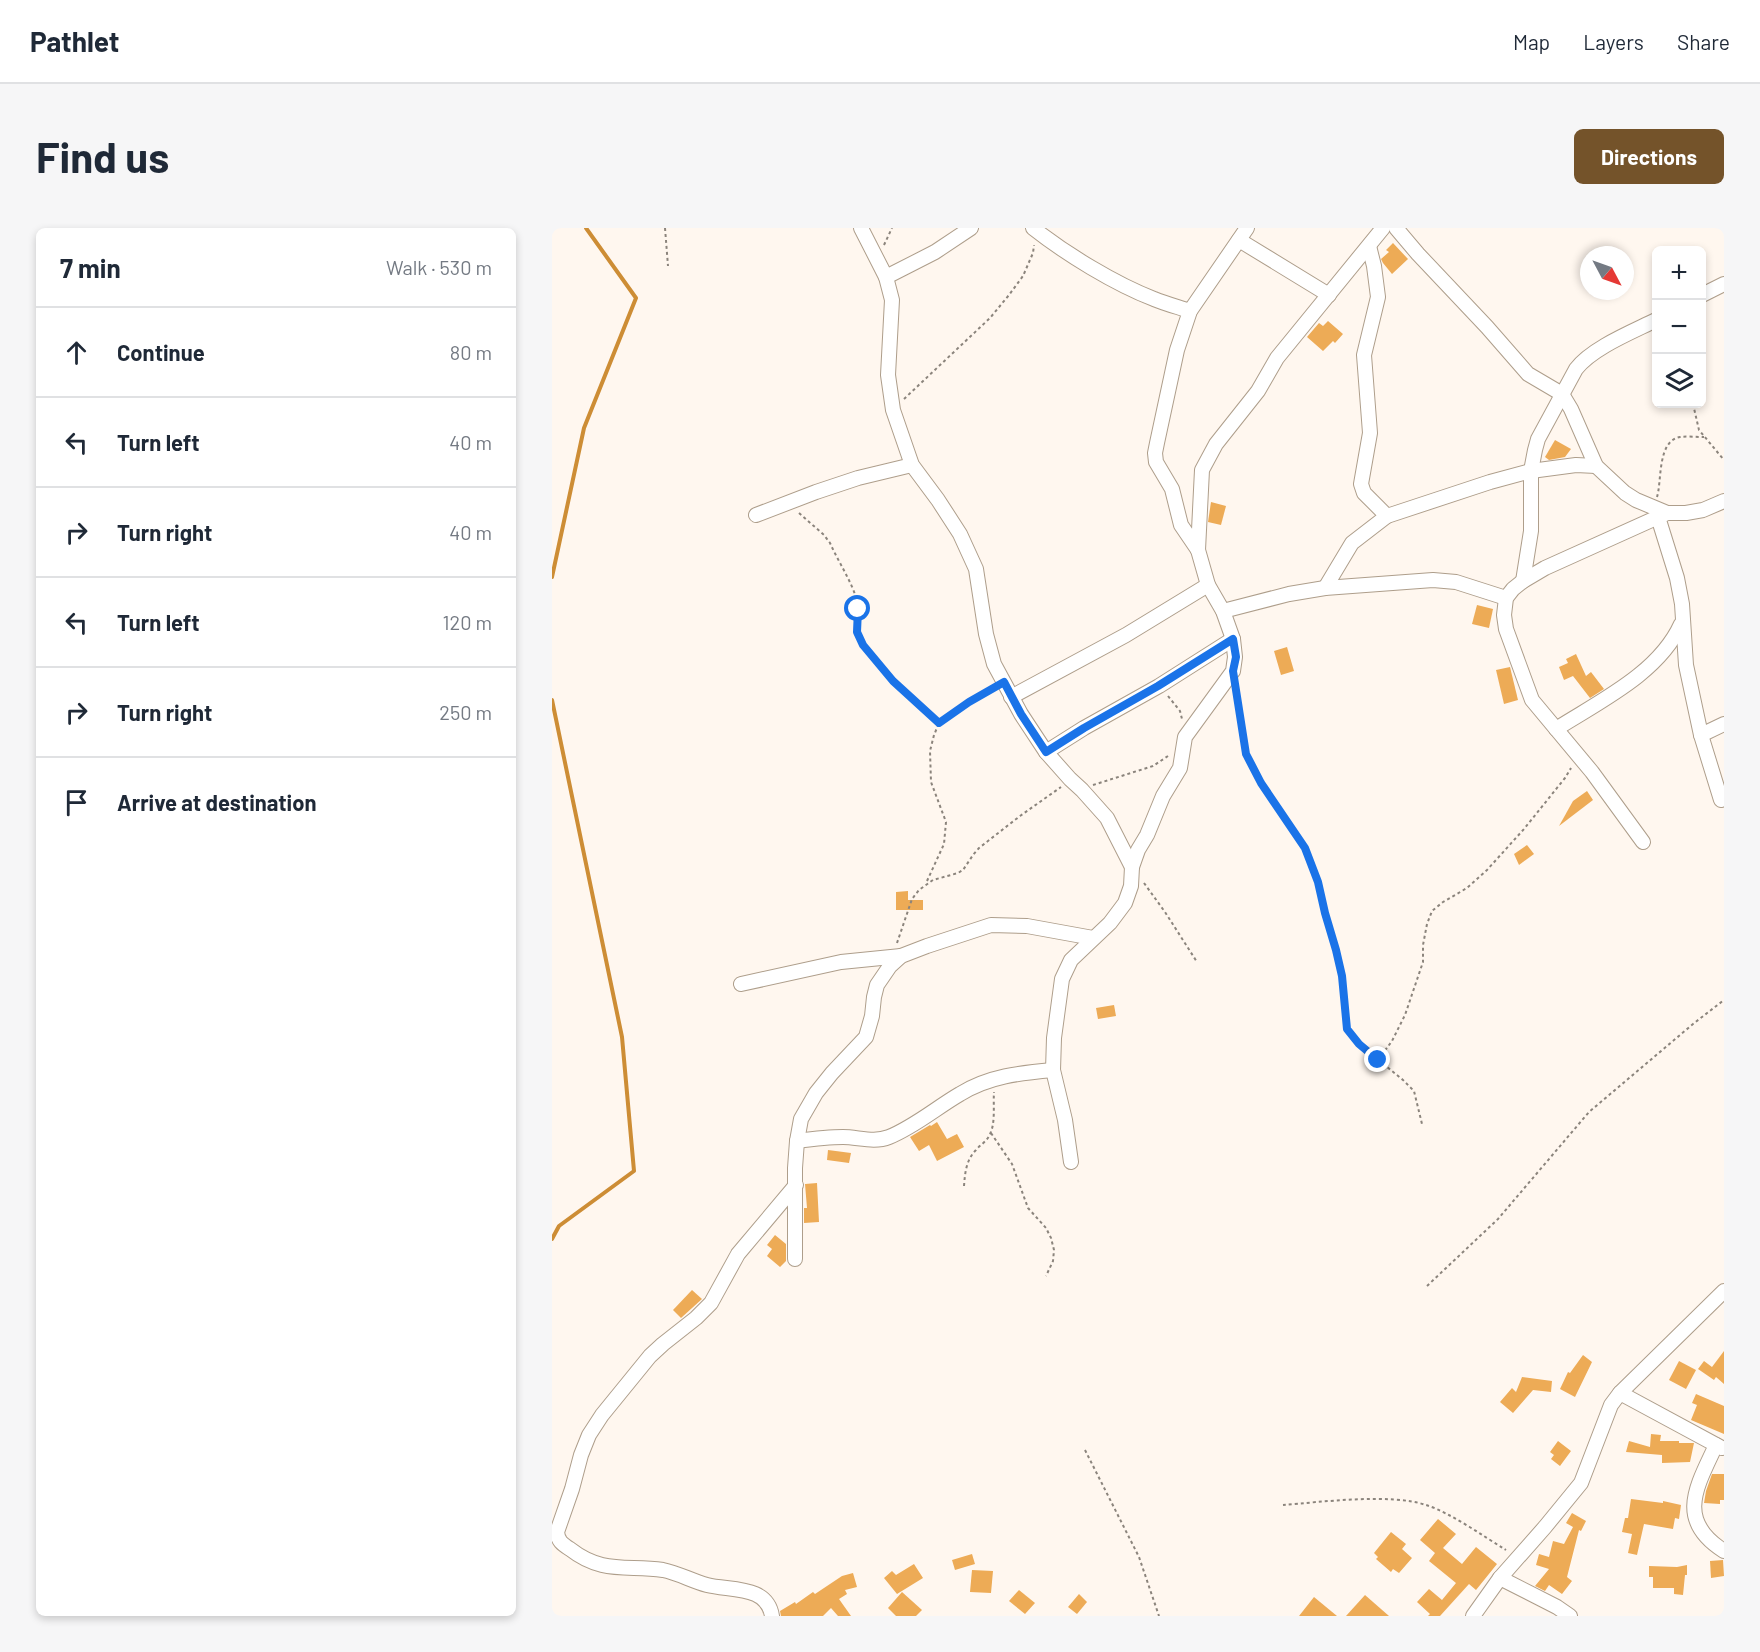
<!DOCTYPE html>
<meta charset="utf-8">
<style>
:root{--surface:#fff;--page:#f6f6f7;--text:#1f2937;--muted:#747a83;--line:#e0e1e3;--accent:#74532a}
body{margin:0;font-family:Barlow,sans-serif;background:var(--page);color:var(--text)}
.controls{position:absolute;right:18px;top:18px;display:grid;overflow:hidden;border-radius:9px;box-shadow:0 3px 9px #0003}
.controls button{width:54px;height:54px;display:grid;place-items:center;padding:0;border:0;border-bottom:2px solid var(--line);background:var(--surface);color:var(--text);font:30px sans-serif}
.compass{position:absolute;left:1028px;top:18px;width:54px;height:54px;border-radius:50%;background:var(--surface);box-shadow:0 3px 9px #0003;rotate:131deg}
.stop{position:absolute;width:18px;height:18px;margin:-14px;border:4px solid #1a73e8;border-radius:50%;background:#fff}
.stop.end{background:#1a73e8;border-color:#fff;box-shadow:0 2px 6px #0008}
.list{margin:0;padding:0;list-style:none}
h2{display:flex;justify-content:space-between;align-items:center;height:78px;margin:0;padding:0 24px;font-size:26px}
h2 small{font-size:20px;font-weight:400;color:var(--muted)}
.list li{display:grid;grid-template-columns:39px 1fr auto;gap:18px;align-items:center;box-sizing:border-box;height:90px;padding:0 24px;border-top:2px solid var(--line)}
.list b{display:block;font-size:22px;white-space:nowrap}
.list em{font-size:20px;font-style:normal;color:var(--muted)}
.icon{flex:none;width:33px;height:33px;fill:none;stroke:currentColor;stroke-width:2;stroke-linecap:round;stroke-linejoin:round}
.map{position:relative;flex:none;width:1172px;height:1388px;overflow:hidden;border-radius:9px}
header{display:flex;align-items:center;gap:36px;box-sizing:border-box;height:84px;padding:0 30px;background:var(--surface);border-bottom:2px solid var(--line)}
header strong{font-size:28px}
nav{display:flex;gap:33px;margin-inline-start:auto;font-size:21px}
.intro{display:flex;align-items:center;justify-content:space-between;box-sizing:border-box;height:144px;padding:0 36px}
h1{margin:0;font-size:42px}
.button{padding:15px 27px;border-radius:9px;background:var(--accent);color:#fff;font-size:21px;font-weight:700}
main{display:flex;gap:36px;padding:0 36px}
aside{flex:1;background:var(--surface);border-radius:9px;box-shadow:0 3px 9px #0003}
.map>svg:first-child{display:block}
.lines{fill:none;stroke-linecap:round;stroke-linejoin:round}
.stream{stroke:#cd8d35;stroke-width:4}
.building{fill:#edab56}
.minor-casing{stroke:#ae9e8b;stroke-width:16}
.path{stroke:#8b847c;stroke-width:2;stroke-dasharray:3 3;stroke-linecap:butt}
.minor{stroke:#fff;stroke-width:14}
.route{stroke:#1a73e8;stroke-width:8}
</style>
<header>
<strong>Pathlet</strong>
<nav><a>Map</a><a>Layers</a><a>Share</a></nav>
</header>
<div class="intro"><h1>Find us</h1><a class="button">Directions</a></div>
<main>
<aside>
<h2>7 min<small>Walk · 530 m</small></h2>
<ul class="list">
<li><svg class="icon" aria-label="ahead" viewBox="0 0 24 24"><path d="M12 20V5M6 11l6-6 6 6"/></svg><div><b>Continue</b></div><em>80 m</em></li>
<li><svg class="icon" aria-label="left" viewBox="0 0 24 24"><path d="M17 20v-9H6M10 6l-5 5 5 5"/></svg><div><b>Turn left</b></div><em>40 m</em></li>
<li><svg class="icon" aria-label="right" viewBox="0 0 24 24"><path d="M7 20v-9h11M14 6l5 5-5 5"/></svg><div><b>Turn right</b></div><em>40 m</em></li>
<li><svg class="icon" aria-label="left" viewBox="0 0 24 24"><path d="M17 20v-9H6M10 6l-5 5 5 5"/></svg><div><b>Turn left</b></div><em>120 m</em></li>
<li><svg class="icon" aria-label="right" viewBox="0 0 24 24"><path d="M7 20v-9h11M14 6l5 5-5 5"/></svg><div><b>Turn right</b></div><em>250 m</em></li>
<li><svg class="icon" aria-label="arrive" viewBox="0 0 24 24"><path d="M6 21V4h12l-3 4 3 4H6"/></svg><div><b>Arrive at destination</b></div></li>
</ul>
</aside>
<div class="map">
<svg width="1172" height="1388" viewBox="0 0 1172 1388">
<rect width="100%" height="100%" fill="#fff7ef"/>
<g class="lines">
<g class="stream">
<path d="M0 349 32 200 84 70 34 0"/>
<path d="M0 472 70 809 82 943 7 998 0 1011"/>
</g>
</g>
<g class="building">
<path d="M841 15 856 31 840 46 831 35 829 31 837 24 834 22Z"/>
<path d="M776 93 791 106 783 115 781 113 771 123 755 109 767 95 771 98Z"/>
<path d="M1003 212 1019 221 1013 229 997 232 993 229Z"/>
<path d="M659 274 674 278 669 297 656 294Z"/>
<path d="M925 377 941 381 937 400 920 396Z"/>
<path d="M735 419 742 443 729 447 722 423Z"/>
<path d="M1024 426 1034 448 1039 444 1052 461 1038 470 1021 448 1012 452 1007 439 1016 435 1014 431Z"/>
<path d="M958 439 966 472 952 476 944 442Z"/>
<path d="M1035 563 1041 572 1007 598 1021 573Z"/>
<path d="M975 617 982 626 967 637 962 626Z"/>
<path d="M356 663V672H371V682H344V664Z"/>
<path d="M562 777 564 788 546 791 544 780Z"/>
<path d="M385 894 395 911 405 906 412 919 385 933 377 917 367 923 358 909 378 897 379 898Z"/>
<path d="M276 922 299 925 297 935 275 932Z"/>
<path d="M265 955 267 994 252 995V980H255L253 956Z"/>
<path d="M223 1007 234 1016V1033L228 1039 215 1028 220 1021 215 1017Z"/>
<path d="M140 1062 150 1071 129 1090 121 1082Z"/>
<path d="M1172 1123V1156L1164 1149 1162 1152 1146 1141 1152 1133 1160 1139Z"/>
<path d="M1031 1127 1040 1134 1023 1169 1008 1161 1016 1144 1018 1145Z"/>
<path d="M1127 1133 1144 1142 1134 1161 1117 1152Z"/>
<path d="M970 1149 1000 1153 999 1164 981 1162 961 1185 948 1174 960 1160 964 1164Z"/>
<path d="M1144 1166 1172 1178V1206L1139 1192 1145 1177 1140 1175Z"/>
<path d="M1099 1206 1109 1207 1108 1213H1127V1215H1142L1138 1234 1110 1235V1227L1074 1224 1077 1213 1098 1219Z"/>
<path d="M1006 1213 1019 1223 1008 1238 999 1231 1002 1227 998 1224Z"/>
<path d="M1160 1246H1172V1272H1168V1276L1152 1275 1154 1263Z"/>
<path d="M1079 1271 1111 1275V1273L1129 1277 1127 1291 1123 1290 1121 1301 1092 1296 1085 1327 1076 1325 1080 1306 1070 1304 1073 1290H1076Z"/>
<path d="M1020 1285 1034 1293 1029 1303 1027 1302 1015 1349 1020 1353 1010 1366 997 1357 993 1363 983 1358 997 1341 984 1337 987 1326 997 1329 1001 1313 1012 1316 1021 1299 1014 1295Z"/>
<path d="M886 1291 904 1306 891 1320 910 1336 924 1319 945 1336 924 1362 917 1356 888 1388H876L878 1386 865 1374 877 1361 890 1372 904 1355 877 1333 883 1325 868 1312Z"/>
<path d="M839 1304 854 1316 850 1321 860 1330 847 1345 841 1341 839 1344 824 1331 826 1329 822 1325Z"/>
<path d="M420 1326 423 1336 403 1342 400 1332Z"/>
<path d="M1171 1332 1172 1348 1159 1350 1158 1333Z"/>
<path d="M362 1336 371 1350 345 1366 332 1350 340 1343 344 1347Z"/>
<path d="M1135 1337V1347H1133L1131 1367 1122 1366V1360H1101V1349H1097V1338L1125 1339Z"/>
<path d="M420 1342 441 1343 439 1365 418 1364Z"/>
<path d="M301 1345 305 1359 293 1362 295 1366 287 1371 299 1388H286L279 1380 271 1388H229L228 1383 243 1374 244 1376 261 1364 263 1366 290 1348Z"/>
<path d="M467 1362 483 1375 473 1386 457 1373Z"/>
<path d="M350 1364 370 1382 364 1388H344L336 1380Z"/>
<path d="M527 1366 535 1374 525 1386 516 1379Z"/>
<path d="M813 1367 837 1388H794Z"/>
<path d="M762 1369 785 1388H747Z"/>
</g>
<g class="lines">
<g class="minor-casing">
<g id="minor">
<path d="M309 0 334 49 340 72 336 147 341 182 360 237 386 272 408 306 424 341 434 406 442 436 469 486 494 524 518 551 530 562 555 590 580 639"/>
<path d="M481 0C514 26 563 56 602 71 614 76 626 79 638 83"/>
<path d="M844 0 866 26 935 99 976 146 1010 166 1019 181 1044 238 1073 265 1084 272 1115 285H1134L1151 282 1172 273"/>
<path d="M687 12 777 67"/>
<path d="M817 18 822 38 826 69 812 127 818 205 809 256 812 265 835 288"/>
<path d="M334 49 383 24 419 0"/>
<path d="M1150 67 1172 56"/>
<path d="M204 287 264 264 306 250 360 237"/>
<path d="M1106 289 1125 350 1130 376 1134 437 1149 507 1169 572"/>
<path d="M646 322 629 297 620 261 604 234 603 225 605 215 625 122 638 83 695 0"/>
<path d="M971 353 979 303V243L983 222 986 211 1024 141C1040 120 1080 104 1104 92"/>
<path d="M773 360 800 315 835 288 938 254 979 243 1024 237 1044 238"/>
<path d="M671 383 737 366 773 360 881 352 904 354 954 370"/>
<path d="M459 469 574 407 656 357"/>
<path d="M1004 501C1048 473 1107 445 1129 396"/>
<path d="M1149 507 1172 496"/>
<path d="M494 524 532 500 607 458 681 411"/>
<path d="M1091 614 1040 544 980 472 954 401 952 387 954 370 961 361 971 353 993 340 1115 285"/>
<path d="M189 756 289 734 349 728"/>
<path d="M245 913C260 911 275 909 291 909 306 909 322 915 337 909 362 899 384 880 408 866 437 848 468 845 501 842"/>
<path d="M519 934 513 892 501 842 502 810 510 751 519 732 558 695 573 675 579 658 580 639 586 622 595 607 611 568 628 540 633 509 681 443 683 429 681 411 671 383 656 357 646 322 650 242 664 216 706 163 725 130 831 0"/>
<path d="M243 1031V940L245 913 249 891 264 865 280 845 314 809 320 788 322 769 325 757 338 738 349 728 375 718 439 697 475 698 541 710"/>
<path d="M1068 1165 1170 1220"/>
<path d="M1164 1217C1145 1258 1123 1292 1172 1323"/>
<path d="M948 1350 1005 1379 1018 1388"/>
<path d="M220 1388C215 1357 179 1363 155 1357 140 1353 126 1345 111 1342 74 1337 50 1346 18 1321 10 1316 6 1313 5 1304L20 1261 29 1227 37 1207 50 1187 98 1128 111 1116 144 1090 159 1075 186 1026 244 957"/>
<path d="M921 1388 948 1350 993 1299 1029 1255 1059 1177 1068 1165 1172 1063"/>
</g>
</g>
<g class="path">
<path d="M113 0 116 38"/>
<path d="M332 17 340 0"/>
<path d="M352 171 438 90 457 67 471 48 481 25 482 17"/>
<path d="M1141 176 1147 202 1172 232"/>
<path d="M1105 269C1110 253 1105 213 1128 209 1135 208 1144 209 1152 209"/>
<path d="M247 285 272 307 278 315C286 333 298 351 304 369 308 383 302 398 308 411 321 440 363 473 387 495"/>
<path d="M683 461 694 526 709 555 753 620 766 654 790 748 795 801 807 816 851 852 862 863 870 896"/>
<path d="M616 468 628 483 630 491"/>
<path d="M541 557 601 538 616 528"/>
<path d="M375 653 392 616 394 594 379 554 378 523 382 507 387 495 417 474 441 460"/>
<path d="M592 655 613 684 645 734"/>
<path d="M345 715 360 671 367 662 381 652 406 645 411 642 421 627 427 620 468 588 509 559"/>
<path d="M826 832 840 813 853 787 871 734V717L875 696 880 683 891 674 915 660 935 642 972 601 1013 550 1019 540"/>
<path d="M439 905 460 936 476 980 494 1000 499 1010 502 1022 501 1033 494 1048"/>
<path d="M412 958C413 945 414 932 424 922 428 917 434 914 437 908 444 896 441 878 442 864"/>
<path d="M875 1058 946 991 1037 884 1141 796 1172 772"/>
<path d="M533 1222 587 1329 607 1388"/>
<path d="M731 1277C769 1274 839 1265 874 1277 899 1285 931 1308 954 1322"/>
</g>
<use href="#minor" class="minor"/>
</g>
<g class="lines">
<path class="route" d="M306 381 305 404 311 417 341 453 387 495 417 474 452 454 469 486 494 524 532 500 606 458 681 411 684 429 681 443 694 526 709 555 753 620 766 654 773 685 784 722 790 748 795 801 807 816 826 832"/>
</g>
</svg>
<div class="controls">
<button>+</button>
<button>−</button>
<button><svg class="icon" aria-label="layers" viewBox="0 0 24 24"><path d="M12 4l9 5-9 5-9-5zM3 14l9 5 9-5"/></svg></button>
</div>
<svg class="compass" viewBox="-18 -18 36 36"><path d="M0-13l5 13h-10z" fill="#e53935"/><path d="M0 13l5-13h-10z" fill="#747a83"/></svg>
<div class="stop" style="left:306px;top:381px"></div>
<div class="stop end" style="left:826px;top:832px"></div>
</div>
</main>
